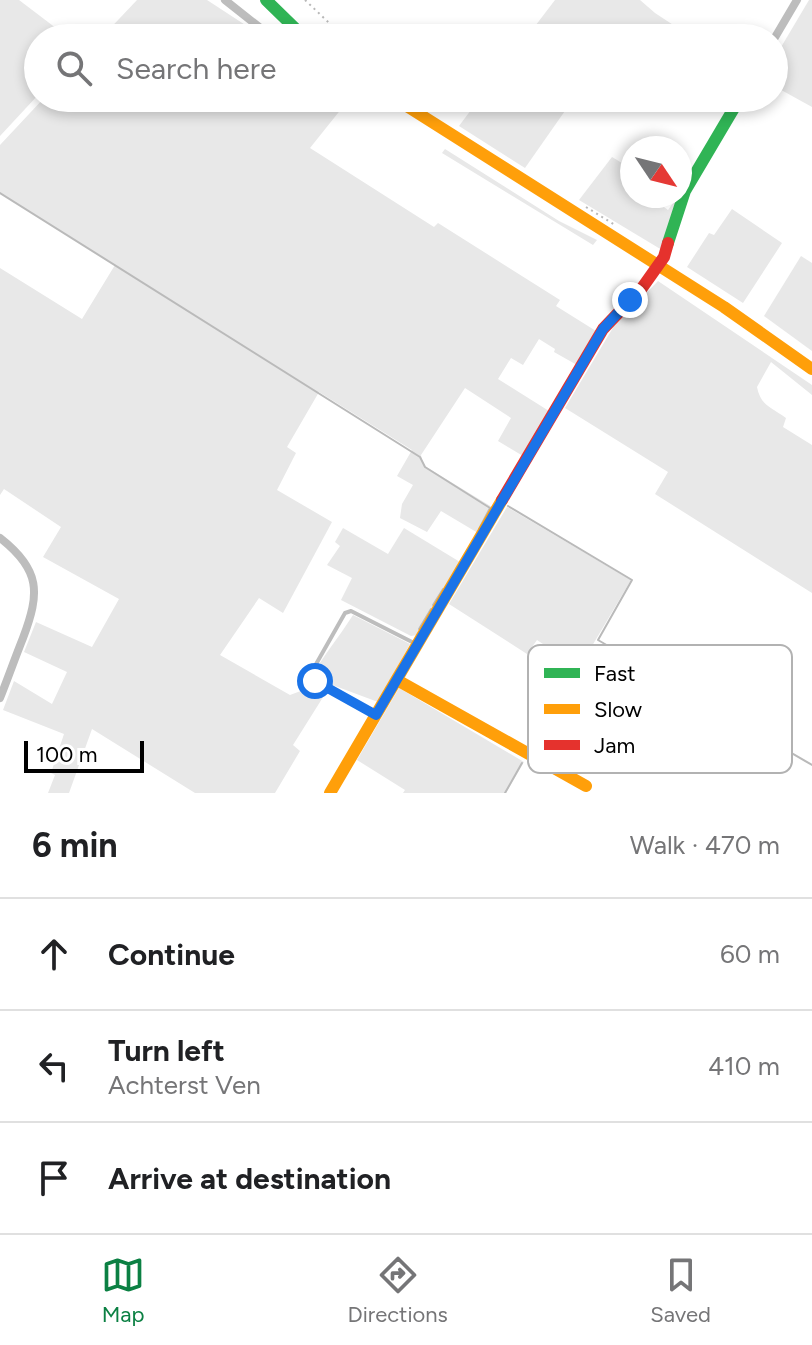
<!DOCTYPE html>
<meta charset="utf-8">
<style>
:root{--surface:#fff;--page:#f6f6f6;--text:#202124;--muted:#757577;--line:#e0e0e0;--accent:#0b8043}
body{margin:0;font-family:Figtree,sans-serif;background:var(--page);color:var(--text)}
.compass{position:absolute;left:620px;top:136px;width:72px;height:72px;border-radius:50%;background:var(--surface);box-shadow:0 4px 12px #0003;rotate:125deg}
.scale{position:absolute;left:24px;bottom:20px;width:120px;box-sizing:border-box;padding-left:8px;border:4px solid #000;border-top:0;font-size:22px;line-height:28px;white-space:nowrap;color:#000;-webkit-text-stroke:6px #fff;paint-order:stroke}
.stop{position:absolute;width:24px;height:24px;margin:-18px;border:6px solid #1a73e8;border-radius:50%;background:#fff}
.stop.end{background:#1a73e8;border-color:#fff;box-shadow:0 2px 8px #0008}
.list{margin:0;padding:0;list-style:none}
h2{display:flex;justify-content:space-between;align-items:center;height:104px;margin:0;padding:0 32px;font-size:34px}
h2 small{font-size:26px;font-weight:400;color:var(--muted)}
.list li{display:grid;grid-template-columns:52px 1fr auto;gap:24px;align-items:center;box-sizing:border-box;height:112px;padding:0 32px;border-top:2px solid var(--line)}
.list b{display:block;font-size:30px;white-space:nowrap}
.list p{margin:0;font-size:26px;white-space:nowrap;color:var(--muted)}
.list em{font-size:26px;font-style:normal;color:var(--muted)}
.icon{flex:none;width:44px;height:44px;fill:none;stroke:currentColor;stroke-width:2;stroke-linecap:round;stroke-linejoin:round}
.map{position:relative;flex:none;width:812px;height:793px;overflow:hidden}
.search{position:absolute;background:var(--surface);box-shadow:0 4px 12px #0003;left:24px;right:24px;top:24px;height:88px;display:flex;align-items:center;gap:20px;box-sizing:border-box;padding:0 28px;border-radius:44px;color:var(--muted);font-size:30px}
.sheet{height:440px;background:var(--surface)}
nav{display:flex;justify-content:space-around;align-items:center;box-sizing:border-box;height:112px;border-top:2px solid var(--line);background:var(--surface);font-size:22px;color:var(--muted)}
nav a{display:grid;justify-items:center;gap:4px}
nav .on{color:var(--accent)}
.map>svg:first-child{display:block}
.green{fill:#e8e8e8}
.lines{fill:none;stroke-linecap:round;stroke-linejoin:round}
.stream{stroke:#bababa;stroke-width:2}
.path{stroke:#b8b8b8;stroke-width:2;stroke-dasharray:2 4;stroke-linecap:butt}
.lane{stroke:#bdbdbd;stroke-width:4}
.street{stroke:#bdbdbd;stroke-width:8}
.fast{stroke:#30b455;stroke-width:12}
.slow{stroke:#ff9f0a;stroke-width:12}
.jam{stroke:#e5322d;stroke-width:12}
.route{stroke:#1a73e8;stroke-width:10}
.key{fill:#fff;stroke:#b2b2b2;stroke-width:2}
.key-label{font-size:22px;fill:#000}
</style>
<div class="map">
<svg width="812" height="793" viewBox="0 0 812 793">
<rect width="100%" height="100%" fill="#fff"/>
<g class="green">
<path d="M0 0H19L69 38H38V95L0 136Z"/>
<path d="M137 0H207L265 38H101Z"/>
<path d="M555 0H640L655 13 693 38H526Z"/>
<path d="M809 0H812V107L774 86V59Z"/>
<path d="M44 98H350L310 148 434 227 438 223 560 300 556 306 596 331 577 365 554 352 555 349 539 339 523 365 511 358 498 379 549 411 523 456 498 441 511 418 465 388 421 455 423 465 492 507 478 533 441 511 427 532 400 518 402 504 413 485 397 476 412 450 319 392 287 447 296 453 277 490 332 522 283 613 259 598 220 655 290 695 306 689 325 694 293 745 300 751 275 793H195L92 729 69 793H48L55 775 51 773 64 734 3 710 14 681 52 704 67 672 24 652 36 622 92 647 119 599 43 557 61 527 4 489 0 495V268L82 319 115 265 0 193V145Z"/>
<path d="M480 98H574L525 168 459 126Z"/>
<path d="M445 149 559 221 597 240 593 245 442 153Z"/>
<path d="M612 157 632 169V196H649L668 210 678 196 662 250 579 200Z"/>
<path d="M732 209 782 243 743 303 687 267 709 233 714 235Z"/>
<path d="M801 256 812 263V351L764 316Z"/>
<path d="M658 281 812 385V395L771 362 757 387C761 406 771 407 786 418L783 427 812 445V593L655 494 668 472 565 408 614 326Z"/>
<path d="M507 507 631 580 579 668 537 640 527 654 449 604Z"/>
<path d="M343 528 388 554 404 528 460 562 417 635 411 636 341 600 352 578 327 565 340 546 335 542Z"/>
<path d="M353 615 410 644 378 702 311 677C324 655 339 637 353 615Z"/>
<path d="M399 688 524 762 506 793H403L405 790 357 760Z"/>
</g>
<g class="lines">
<g class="stream">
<path d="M0 193 420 457 425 467 490 508 479 529"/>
<path d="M508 506 632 580 598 640 812 765"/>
<path d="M433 605 443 589"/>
<path d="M419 629 431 609"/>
<path d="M505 793 522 763"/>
</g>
<g class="path">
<path d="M305 0 345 38"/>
<path d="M375 98 387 106"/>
<path d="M586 207 615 225"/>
</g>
<path class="lane" d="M375 714 310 679 311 673 345 613 351 611 416 644"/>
<g class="street">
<path d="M225 0 273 38"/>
<path d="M774 39 797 0"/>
<path d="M0 538C41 570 40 593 23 638 15 658 8 678 0 698"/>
</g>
<g class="fast">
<path d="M266 0 305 38"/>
<path d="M668 243 685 191 740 98"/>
</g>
<g class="slow">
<path d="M394 98 724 307 812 369"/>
<path d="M397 680 586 786"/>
<path d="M330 793 502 500"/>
</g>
<path class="jam" d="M502 500 603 329 642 288 664 257 668 243"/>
</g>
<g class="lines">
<path class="route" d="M315 681 376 715 603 329 630 300"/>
</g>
<rect x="528" y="645" width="264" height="128" rx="12" class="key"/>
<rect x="544" y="668" width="36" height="10" fill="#30b455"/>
<rect x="544" y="704" width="36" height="10" fill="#ff9f0a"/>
<rect x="544" y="740" width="36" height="10" fill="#e5322d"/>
<g class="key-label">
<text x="594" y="681">Fast</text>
<text x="594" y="717">Slow</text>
<text x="594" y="753">Jam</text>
</g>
</svg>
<svg class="compass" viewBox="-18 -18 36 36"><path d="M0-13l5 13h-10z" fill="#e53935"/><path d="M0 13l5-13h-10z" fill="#757577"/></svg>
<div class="scale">100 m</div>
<div class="stop" style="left:315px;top:681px"></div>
<div class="stop end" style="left:630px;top:300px"></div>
<div class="search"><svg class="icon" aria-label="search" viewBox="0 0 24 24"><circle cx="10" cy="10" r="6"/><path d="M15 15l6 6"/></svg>Search here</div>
</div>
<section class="sheet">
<h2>6 min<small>Walk · 470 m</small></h2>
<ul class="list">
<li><svg class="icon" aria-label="ahead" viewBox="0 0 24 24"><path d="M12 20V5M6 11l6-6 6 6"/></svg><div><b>Continue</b></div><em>60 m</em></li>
<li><svg class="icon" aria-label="left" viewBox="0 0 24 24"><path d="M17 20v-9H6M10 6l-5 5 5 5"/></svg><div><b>Turn left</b><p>Achterst Ven</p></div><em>410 m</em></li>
<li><svg class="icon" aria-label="arrive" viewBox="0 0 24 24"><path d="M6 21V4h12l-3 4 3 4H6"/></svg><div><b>Arrive at destination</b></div></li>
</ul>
</section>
<nav>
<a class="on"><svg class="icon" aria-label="map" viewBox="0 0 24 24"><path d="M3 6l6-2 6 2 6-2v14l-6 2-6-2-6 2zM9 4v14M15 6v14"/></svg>Map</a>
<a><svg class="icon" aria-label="directions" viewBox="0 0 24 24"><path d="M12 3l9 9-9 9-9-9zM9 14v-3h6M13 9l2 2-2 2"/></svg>Directions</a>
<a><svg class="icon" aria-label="saved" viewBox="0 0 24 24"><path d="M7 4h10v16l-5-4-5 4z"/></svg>Saved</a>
</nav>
